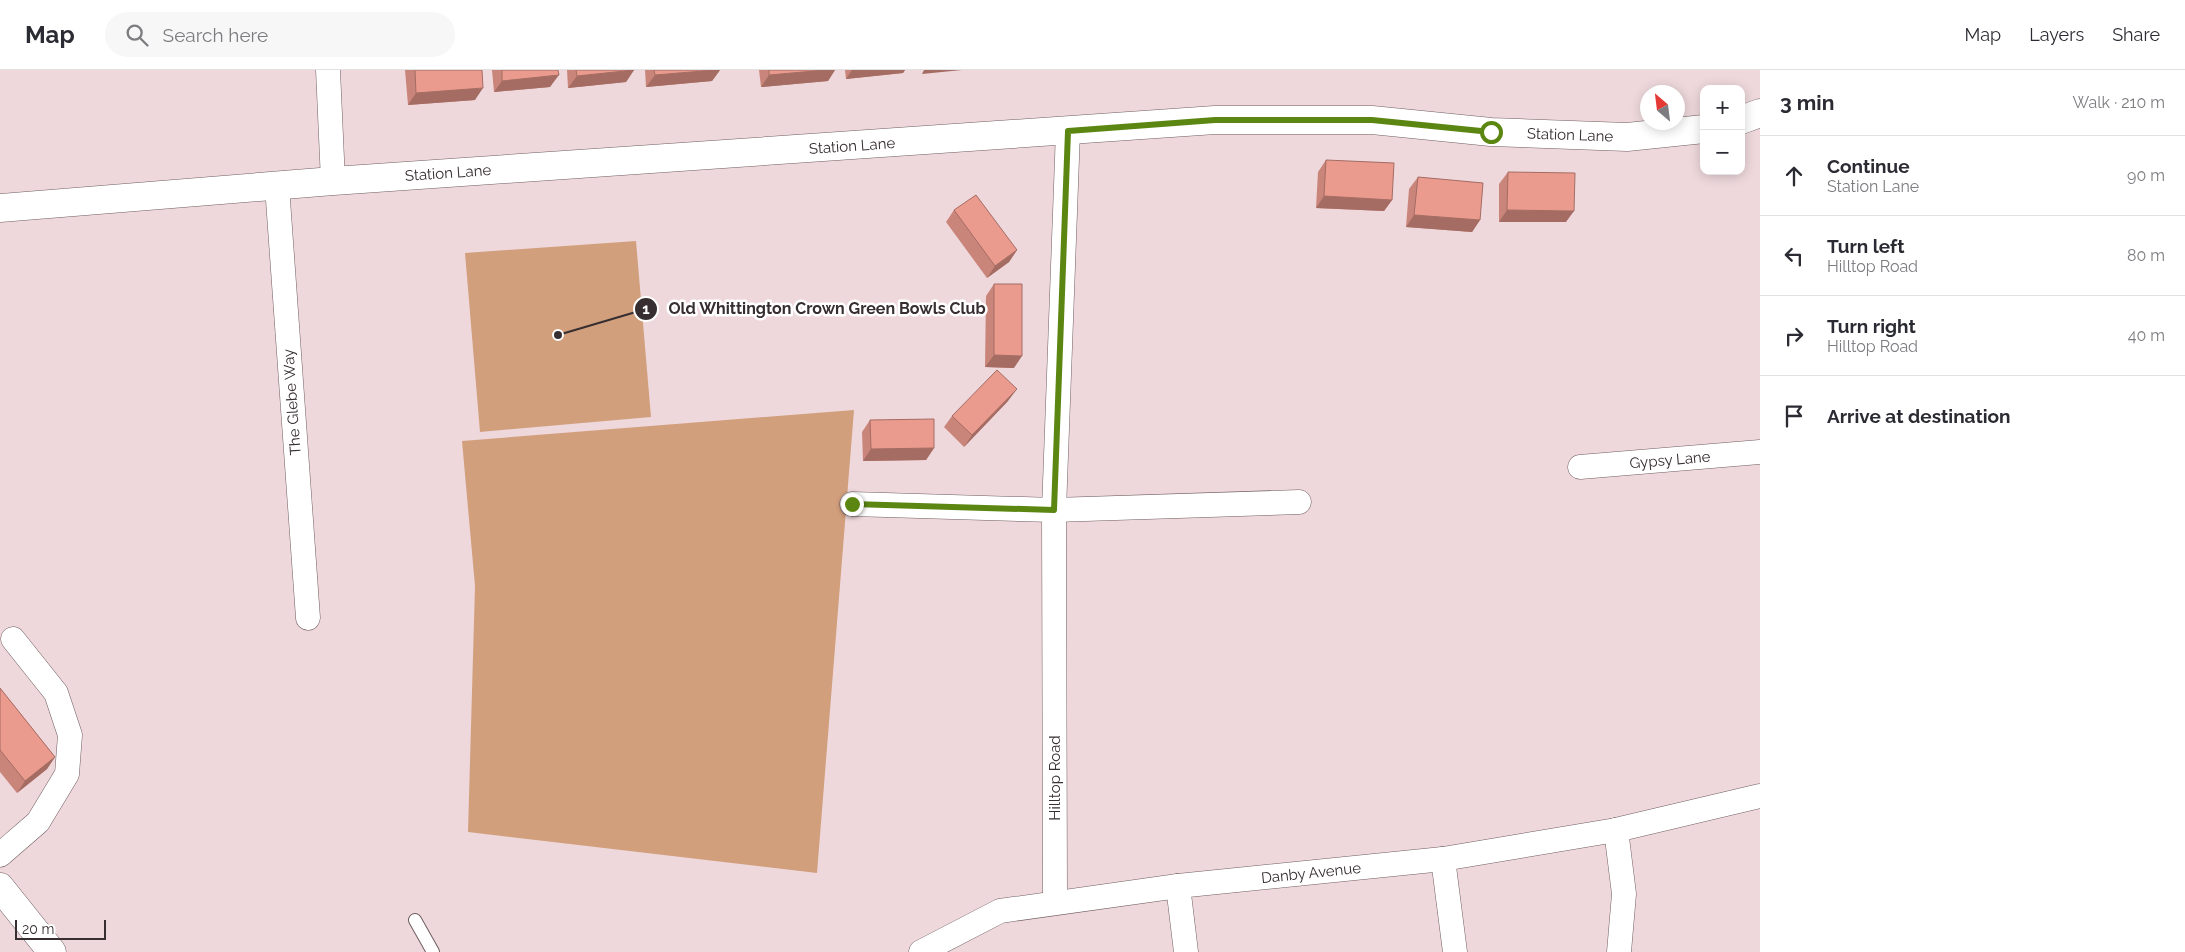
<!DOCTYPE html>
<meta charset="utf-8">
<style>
:root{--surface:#fff;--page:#f7f7f7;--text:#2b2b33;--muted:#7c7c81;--line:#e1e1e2}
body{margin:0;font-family:Raleway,sans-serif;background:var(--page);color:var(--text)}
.controls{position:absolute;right:15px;top:15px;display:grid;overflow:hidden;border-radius:10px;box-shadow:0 2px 12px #0003}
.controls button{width:45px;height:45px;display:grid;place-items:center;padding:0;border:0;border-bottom:1px solid var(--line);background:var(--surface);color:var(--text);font:25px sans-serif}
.compass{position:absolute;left:1640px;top:15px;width:45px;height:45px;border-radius:50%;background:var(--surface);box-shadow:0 2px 12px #0003;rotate:332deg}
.scale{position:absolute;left:15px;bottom:12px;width:91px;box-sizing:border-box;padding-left:5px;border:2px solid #362e30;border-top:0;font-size:14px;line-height:18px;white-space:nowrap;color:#362e30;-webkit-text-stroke:4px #fff;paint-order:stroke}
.stop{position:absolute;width:15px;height:15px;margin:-11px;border:4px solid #5c8612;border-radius:50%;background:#fff}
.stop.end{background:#5c8612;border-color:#fff;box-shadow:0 1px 5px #0008}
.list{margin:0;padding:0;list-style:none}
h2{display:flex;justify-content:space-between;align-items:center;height:65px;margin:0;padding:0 20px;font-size:21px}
h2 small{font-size:16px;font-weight:400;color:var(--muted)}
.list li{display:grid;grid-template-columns:32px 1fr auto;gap:15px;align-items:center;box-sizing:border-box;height:80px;padding:0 20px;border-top:1px solid var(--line)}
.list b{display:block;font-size:19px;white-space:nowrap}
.list p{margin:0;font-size:16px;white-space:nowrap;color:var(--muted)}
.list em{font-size:16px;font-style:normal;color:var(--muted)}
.icon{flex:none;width:28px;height:28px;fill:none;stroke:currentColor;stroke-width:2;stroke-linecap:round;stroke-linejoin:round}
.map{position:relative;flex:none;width:1760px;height:882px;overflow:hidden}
header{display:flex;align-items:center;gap:30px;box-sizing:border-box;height:70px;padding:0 25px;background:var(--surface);border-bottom:1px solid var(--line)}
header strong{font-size:24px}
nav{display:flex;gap:28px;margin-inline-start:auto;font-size:18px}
.search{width:350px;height:45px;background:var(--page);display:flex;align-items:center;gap:12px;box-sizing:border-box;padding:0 18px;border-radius:28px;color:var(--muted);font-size:19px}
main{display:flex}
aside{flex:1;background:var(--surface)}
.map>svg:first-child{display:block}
.green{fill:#d29f7d}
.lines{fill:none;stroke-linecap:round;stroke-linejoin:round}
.service-casing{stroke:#705e61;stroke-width:14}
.minor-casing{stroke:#705e61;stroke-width:25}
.tertiary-casing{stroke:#705e61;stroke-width:29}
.secondary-casing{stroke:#705e61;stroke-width:29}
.service{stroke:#fff;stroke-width:12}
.minor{stroke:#fff;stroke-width:24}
.tertiary{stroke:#fff;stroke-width:28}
.secondary{stroke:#fff;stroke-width:28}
.wall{fill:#ca857a}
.shaded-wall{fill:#a46c63}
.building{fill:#eb9b8e;stroke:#a46c63}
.route{stroke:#5c8612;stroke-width:6}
.labels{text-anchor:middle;stroke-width:5;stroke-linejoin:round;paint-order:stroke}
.street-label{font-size:15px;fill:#362e30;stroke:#fff}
.leader{fill:none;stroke:#362e30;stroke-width:2}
.callout-dot{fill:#362e30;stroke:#fff;stroke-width:2}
.mark-label{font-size:15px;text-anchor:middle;font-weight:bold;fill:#fff}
.callout-label{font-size:16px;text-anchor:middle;font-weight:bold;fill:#362e30;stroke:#fff;stroke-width:5;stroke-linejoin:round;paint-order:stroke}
</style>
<header>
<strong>Map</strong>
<div class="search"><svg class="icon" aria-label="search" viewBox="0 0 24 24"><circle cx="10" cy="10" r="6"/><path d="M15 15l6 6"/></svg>Search here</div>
<nav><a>Map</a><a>Layers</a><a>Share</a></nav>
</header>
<main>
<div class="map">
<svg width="1760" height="882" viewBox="0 0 1760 882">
<rect width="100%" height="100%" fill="#eed8dc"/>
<g class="green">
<path d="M636 171 651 347 480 362 465 183Z"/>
<path d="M854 340 817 803 468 762 475 516 462 371Z"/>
</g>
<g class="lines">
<g class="service-casing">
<path id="service" d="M415 850 433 882"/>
</g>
<g class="minor-casing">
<g id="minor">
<path d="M328 0 333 111"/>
<path d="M277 116 308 548"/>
<path d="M1580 397 1760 382"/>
<path d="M852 434 1054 440 1299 432"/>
<path d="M1616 760 1624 824 1619 882"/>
<path d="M0 785 38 752 67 704 70 665 56 623 13 569"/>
<path d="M1443 789 1455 882"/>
<path d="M1178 816 1186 882"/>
<path d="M1055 832 1054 440 1068 61"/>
<path d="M921 882 1000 841 1178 816 1443 789 1616 760 1760 726"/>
</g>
</g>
<g class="tertiary-casing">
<g id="tertiary">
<path d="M1741 50 1760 43"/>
<path d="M0 138 333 111 1215 50H1372L1491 62 1627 67 1704 59"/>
</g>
</g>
<g class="secondary-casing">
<path id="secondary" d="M0 817 52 882"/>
</g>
<use href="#service" class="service"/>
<use href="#minor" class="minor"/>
<use href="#tertiary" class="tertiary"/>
<use href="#secondary" class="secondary"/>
</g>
<g class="wall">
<path d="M405 0H482L475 30 408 35Z"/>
<path d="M492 0H558L550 17 494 22Z"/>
<path d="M567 0H634L626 12 568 18Z"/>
<path d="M645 0H720L712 11 646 17Z"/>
<path d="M759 0H835L828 11 761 17Z"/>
<path d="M845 0H905L903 3 846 9Z"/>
<path d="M1326 90 1392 130 1384 141 1316 138 1318 102Z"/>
<path d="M1508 102 1566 152H1499V114Z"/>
<path d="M1418 107 1480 150 1472 162 1406 157 1409 119Z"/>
<path d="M954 140 1017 180 1009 192 987 208 946 152Z"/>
<path d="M994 214 1014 298 985 297 986 226Z"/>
<path d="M1008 331 964 377 944 357 952 346Z"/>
<path d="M870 350 934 378 926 390 863 391 862 362Z"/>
<path d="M0 618 55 687 47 699 17 723 0 702Z"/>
</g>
<g class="shaded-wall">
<path d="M634 0 626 12 568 18 577 6Z"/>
<path d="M715 0H720L712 11 646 17 655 5Z"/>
<path d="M826 0H835L828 11 761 17 769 5Z"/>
<path d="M852 0H905L903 3 846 9Z"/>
<path d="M924 0H962L922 4Z"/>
<path d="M559 5 550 17 494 22 502 11Z"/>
<path d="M483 18 475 30 408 35 416 23Z"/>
<path d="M1324 126 1392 130 1384 141 1316 138Z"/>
<path d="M1507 140 1574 141 1566 152H1499Z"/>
<path d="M1414 145 1480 150 1472 162 1406 157Z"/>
<path d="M1017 180 1009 192 987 208 995 196Z"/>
<path d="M994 285 1022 286 1014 298 985 297Z"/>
<path d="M1017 319 1008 331 964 377 972 365Z"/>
<path d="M934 378 926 390 863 391 871 379Z"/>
<path d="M55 687 47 699 17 723 25 711Z"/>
</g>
<g class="building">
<path d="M415 0H482L483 18 416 23Z"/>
<path d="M502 0H558L559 5 502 11Z"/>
<path d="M576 0H634L577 6Z"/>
<path d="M654 0H715L655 5Z"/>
<path d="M769 0H826L769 5Z"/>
<path d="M1326 90 1394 93 1392 130 1324 126Z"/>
<path d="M1508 102 1575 103 1574 141 1507 140Z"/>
<path d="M1418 107 1483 113 1480 150 1414 145Z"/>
<path d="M976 125 1017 180 995 196 954 140Z"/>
<path d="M994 214H1022V286L994 285Z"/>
<path d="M997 300 1017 319 972 365 952 346Z"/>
<path d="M934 349V378L871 379 870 350Z"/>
<path d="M0 618 55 687 25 711 0 680Z"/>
</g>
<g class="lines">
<path class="route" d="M852 434 1054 440 1068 61 1215 50H1372L1491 62"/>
</g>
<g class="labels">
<g class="street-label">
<text transform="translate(1570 65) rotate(2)" y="5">Station Lane</text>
<text transform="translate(852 76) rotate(-4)" y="5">Station Lane</text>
<text transform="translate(448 103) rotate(-4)" y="5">Station Lane</text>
<text transform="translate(292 332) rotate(-94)" y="5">The Glebe Way</text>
<text transform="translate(1670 390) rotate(-5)" y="5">Gypsy Lane</text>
<text transform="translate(1055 708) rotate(-90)" y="5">Hilltop Road</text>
<text transform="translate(1311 803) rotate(-6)" y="5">Danby Avenue</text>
</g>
</g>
<path class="leader" d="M558 265L646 239"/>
<g class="callout-dot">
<circle cx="558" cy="265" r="5"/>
<circle cx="646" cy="239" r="12"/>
</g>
<g class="mark-label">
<text x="646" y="244">1</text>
</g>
<g class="callout-label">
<text x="827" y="244">Old Whittington Crown Green Bowls Club</text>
</g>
</svg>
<div class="controls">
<button>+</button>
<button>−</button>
</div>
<svg class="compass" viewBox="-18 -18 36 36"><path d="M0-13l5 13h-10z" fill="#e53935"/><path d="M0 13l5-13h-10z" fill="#7c7c81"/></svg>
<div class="scale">20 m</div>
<div class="stop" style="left:1491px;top:62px"></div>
<div class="stop end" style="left:852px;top:434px"></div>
</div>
<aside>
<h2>3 min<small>Walk · 210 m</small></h2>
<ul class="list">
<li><svg class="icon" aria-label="ahead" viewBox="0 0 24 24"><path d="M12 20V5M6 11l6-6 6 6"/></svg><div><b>Continue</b><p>Station Lane</p></div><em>90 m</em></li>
<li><svg class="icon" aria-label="left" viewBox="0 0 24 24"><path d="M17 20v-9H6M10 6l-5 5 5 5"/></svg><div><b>Turn left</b><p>Hilltop Road</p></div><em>80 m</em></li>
<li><svg class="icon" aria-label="right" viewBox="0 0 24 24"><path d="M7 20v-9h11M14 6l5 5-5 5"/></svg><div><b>Turn right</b><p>Hilltop Road</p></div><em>40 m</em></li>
<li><svg class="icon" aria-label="arrive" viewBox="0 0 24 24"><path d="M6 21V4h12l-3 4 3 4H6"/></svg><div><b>Arrive at destination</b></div></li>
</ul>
</aside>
</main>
